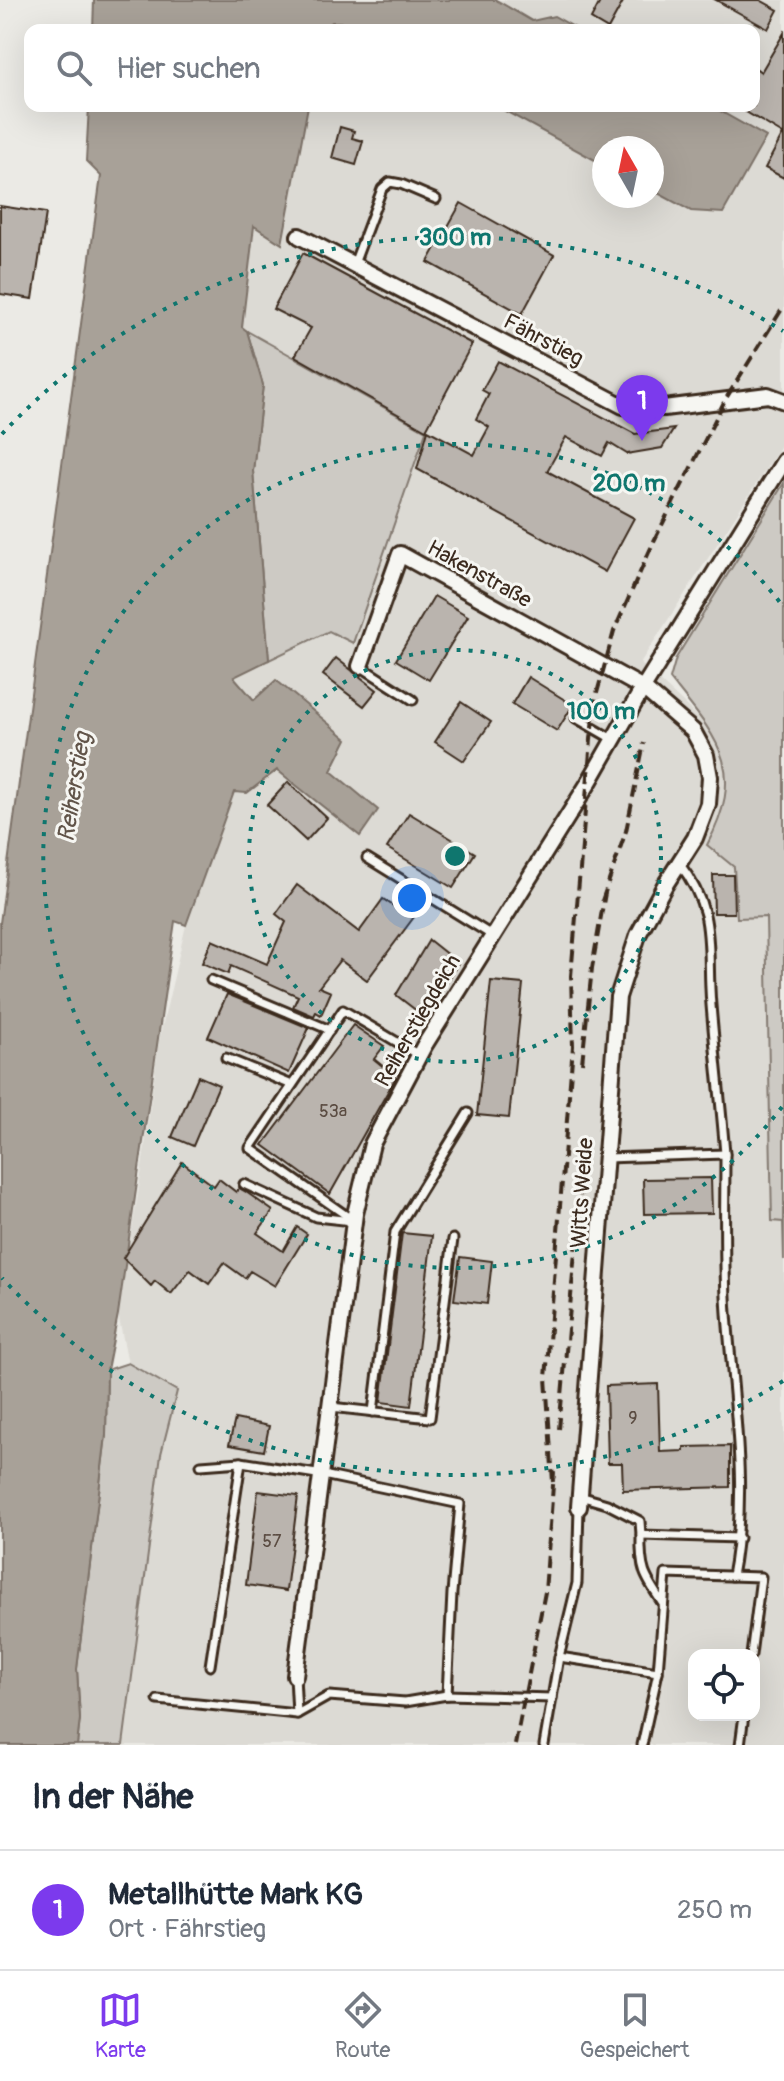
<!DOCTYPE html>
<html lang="de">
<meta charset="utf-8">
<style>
:root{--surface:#fff;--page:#f6f6f7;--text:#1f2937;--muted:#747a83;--line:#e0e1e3;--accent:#7c3aed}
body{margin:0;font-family:Pangolin,sans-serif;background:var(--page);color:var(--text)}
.controls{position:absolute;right:24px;bottom:24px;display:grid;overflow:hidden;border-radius:16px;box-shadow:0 8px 32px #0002}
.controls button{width:72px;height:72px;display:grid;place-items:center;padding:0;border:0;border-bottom:2px solid var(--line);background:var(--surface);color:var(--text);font:40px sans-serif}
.compass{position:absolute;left:592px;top:136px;width:72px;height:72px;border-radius:50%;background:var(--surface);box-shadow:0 8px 32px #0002;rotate:351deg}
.you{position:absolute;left:412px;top:898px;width:28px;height:28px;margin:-20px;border:6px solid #fff;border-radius:50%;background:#1a73e8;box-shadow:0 0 0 12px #1a73e833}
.badge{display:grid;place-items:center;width:52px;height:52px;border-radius:50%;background:var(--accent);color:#fff;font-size:26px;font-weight:700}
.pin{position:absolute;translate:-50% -66px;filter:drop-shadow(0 2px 4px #0008)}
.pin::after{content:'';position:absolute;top:42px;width:28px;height:24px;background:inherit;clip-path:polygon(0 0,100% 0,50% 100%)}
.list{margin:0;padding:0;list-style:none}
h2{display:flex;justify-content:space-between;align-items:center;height:104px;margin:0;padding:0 32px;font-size:34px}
h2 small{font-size:26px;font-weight:400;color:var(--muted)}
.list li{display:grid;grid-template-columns:52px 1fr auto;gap:24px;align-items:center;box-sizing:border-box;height:120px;padding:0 32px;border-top:2px solid var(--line)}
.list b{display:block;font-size:30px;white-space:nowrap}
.list p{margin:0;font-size:26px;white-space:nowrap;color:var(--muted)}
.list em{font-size:26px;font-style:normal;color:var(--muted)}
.icon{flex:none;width:44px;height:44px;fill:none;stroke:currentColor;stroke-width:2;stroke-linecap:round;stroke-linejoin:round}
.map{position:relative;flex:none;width:784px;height:1745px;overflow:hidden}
.search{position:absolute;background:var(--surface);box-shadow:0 8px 32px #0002;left:24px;right:24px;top:24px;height:88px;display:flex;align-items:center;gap:20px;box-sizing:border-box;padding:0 28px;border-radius:16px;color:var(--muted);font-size:30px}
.sheet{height:224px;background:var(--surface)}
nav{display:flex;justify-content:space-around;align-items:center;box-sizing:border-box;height:112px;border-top:2px solid var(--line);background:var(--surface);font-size:22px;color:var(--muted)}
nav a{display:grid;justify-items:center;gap:4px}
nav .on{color:var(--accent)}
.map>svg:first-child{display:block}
.built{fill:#dcdad4;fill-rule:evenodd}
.green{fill:#cdcac4;stroke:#847a71;stroke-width:2}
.water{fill:#a8a198;stroke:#7c7167;stroke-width:2}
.building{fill:#bab4ae;stroke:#3b2a1e;stroke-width:2}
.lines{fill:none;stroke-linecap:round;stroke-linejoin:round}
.service-casing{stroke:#3b2a1e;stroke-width:13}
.minor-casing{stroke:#3b2a1e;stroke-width:20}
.service{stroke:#f6f6f2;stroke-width:7}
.minor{stroke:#f6f6f2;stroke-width:14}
.rail{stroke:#3b2a1e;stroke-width:4;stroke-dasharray:12 6;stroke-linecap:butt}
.ring{fill:none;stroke:#0f766e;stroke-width:4;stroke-dasharray:4 8}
.labels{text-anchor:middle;stroke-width:6;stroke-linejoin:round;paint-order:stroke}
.number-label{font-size:18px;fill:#5b4c42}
.street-label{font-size:22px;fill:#3b2a1e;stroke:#f6f6f2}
.water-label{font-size:24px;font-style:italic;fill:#615449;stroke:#f6f6f2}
.centre{fill:#0f766e;stroke:#f6f6f2;stroke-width:4}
.ring-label{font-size:24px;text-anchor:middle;font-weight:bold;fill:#0f766e;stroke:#f6f6f2;stroke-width:6;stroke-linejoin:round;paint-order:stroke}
</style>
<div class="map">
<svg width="784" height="1745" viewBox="0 0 784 1745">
<rect width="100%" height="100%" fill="#ebeae5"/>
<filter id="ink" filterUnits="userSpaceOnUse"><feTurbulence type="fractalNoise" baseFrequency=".0125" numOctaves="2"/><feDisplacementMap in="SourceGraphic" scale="16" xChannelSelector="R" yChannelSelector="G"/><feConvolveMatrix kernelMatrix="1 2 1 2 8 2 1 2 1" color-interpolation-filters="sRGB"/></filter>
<g filter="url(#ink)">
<path class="built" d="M496 0H784V441L640 663 710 728 725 765 726 799 707 845 734 867 737 918 766 917 772 1220 784 1222V1745H123L161 1454 177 1391 128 1363 118 1314 141 1175 159 1040 186 925 234 792 248 793 276 770 359 836 330 771 347 739 277 680 254 700 233 677 329 631 353 642 426 431 242 328 254 226 282 243 308 106H496L604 165V196H652V190L691 210 722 213 766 137 711 106H754V30H579L554 16 532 21ZM694 1655H754V1715H694Z"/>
<g class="green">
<path d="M247 331 426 431 353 643 329 631 269 660 253 471 263 385Z"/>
<path d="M784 483V1260L783 1222 772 1221 766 917 737 918 734 867 707 845C748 768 717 738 670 679L676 658Z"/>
<path d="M128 1363 177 1391 161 1454 123 1745H77L80 1719 77 1669 106 1435 107 1370Z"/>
</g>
<g class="water">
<path d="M94 0H496L532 21 554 16 579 30H358L340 22H332L323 30H93Z"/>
<path d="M89 106H308L282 244 254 226 242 327 247 331 263 385 253 471 269 660 234 677 254 700 276 680 347 739 331 771 378 810 360 836 277 770 247 793 234 792 186 925 175 921 118 1314 107 1370 106 1435 77 1669 80 1719 77 1745H0V923L101 176 86 161Z"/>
<path d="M496 106H711L766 137 723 213 691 211 652 190V148H604V165Z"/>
</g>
<g class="building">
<path d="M601 0H624L608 29 591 19Z"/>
<path d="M716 0H760L778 10 768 29Z"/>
<path d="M784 33V178L765 168 783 134 736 106H754V67L761 72Z"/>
<path d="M340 127 354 131 352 138 363 141 356 165 332 158Z"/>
<path d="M461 203 554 255 522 314 428 262Z"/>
<path d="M0 206 46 213 33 299 0 294Z"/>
<path d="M303 253 472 344 426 430 295 356 311 328 273 309Z"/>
<path d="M498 361 635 434 674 429 662 448 627 454 609 443 602 456 566 437 547 471 634 518 605 572 417 469 428 430 474 455 489 427 476 419 489 394 482 390Z"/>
<path d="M434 596 468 616 429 680 396 660Z"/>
<path d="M336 658 377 690 364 706 323 675Z"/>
<path d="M528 677 573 705 557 731 512 704Z"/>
<path d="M461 702 491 722 464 761 435 742Z"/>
<path d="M288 782 327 818 306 841 267 805Z"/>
<path d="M409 813 475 853 453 888 387 848Z"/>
<path d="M713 875H733L734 913H714Z"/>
<path d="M297 885 359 932 383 899 399 910 410 895 423 905 367 980 340 960 319 987 331 992 321 1015 316 1012 314 1016 293 1007 298 996 231 966 228 974 202 963 212 940 267 964 286 922 276 914Z"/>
<path d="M429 940 458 963 426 1018 396 995Z"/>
<path d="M491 981 523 984 509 1118 477 1115Z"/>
<path d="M227 994 309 1028 289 1073 208 1037Z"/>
<path d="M353 1025 384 1046 374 1059 396 1077 330 1194 263 1145Z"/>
<path d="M198 1076 219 1085 193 1146 172 1137Z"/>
<path d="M182 1162 214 1186 219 1179 236 1192 239 1188 246 1192 273 1211 257 1233 283 1251 297 1227 307 1234 275 1286 250 1271 245 1278 224 1263 209 1284 190 1270 171 1294 155 1281 151 1286 123 1258Z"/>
<path d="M711 1178 712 1213 644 1214 643 1179Z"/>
<path d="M402 1233 432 1236 411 1406 381 1402Z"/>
<path d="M460 1257 492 1261 487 1304 454 1300Z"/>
<path d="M658 1384 660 1452 684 1451V1447L730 1446V1487L623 1490 622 1463H608L606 1386Z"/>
<path d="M235 1419 269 1426 264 1451 229 1445Z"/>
<path d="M258 1491 298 1496 286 1591 246 1585Z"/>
</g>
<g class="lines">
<g class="service-casing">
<g id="service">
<path d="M354 264 382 189 390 182 401 184 436 199"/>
<path d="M360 666 413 700"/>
<path d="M576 718 614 740"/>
<path d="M367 858 493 936"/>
<path d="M679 863C718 914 706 946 711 1005 715 1054 721 1104 725 1154"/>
<path d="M211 980 330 1030"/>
<path d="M226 1058 292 1085"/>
<path d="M606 1158 725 1154C725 1207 723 1261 727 1313 733 1401 749 1489 732 1576"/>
<path d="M244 1184 316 1217 352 1221"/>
<path d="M354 1221 250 1148 343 1010 419 1055"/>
<path d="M331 1407 430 1418 453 1239"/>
<path d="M373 1412 395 1232 468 1113"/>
<path d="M201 1465 241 1462 323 1475 460 1504 452 1593 447 1695"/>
<path d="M580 1496 607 1504 640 1521 641 1535 739 1538"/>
<path d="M641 1535C640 1570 644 1576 663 1604"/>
<path d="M559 1657 658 1672"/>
<path d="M210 1666 241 1462"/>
<path d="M295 1676 297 1714"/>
<path d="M158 1700 297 1714 329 1696 405 1702 447 1695 552 1698"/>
<path d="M544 1745 559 1657 577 1583 579 1507"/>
<path d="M642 1745 658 1672 666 1574 761 1577 751 1655"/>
<path d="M740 1745 744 1715"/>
</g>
</g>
<g class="minor-casing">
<g id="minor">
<path d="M299 236 623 406 664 408 768 395 784 401"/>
<path d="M360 666 400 554 643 688 693 731 706 755 710 777 708 804 695 838 665 885 638 935 618 997 579 1507"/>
<path d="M295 1676 355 1214 372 1144 424 1046 588 784 643 688 784 461"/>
</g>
</g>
<use href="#service" class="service"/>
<use href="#minor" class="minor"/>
<g class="rail">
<path d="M602 901 626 831 644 743"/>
<path d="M582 1063 592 968 605 893"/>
<path d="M559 1429 583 1163"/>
<path d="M553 1482 546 1378 573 1046 571 976 594 704 614 631 654 541 725 400 784 306"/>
<path d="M515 1745 545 1592 554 1472"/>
</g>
</g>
</g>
<g class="ring">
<circle cx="455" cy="856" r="206"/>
<path d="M782 1107A412 412 0 1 1 782 605"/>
<path d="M783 1381A619 619 0 0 1 2 1278M2 434A619 619 0 0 1 783 331"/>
</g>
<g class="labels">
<g class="number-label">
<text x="333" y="1117">53a</text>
<text x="633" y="1424">9</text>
<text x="272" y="1547">57</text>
</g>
<g class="street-label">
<text transform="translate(544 339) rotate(28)" y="8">Fährstieg</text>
<text transform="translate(480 573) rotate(29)" y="8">Hakenstraße</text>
<text transform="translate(417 1020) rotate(-60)" y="8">Reiherstiegdeich</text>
<text transform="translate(581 1193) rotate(-86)" y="8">Witts Weide</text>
</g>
<g class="water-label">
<text transform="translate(74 787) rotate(-81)" y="8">Reiherstieg</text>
</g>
</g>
<circle cx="455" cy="856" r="12" class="centre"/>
<g class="ring-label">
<text x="455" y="245">300 m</text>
<text x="629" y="491">200 m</text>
<text x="601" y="719">100 m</text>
</g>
</svg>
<div class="controls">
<button><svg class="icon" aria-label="locate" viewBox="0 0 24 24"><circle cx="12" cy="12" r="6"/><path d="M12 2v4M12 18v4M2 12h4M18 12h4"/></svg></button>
</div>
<svg class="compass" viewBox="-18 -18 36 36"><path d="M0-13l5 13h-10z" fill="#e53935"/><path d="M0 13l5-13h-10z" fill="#747a83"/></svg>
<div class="you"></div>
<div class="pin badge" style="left:642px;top:441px">1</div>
<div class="search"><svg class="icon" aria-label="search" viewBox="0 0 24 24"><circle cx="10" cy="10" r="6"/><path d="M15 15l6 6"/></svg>Hier suchen</div>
</div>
<section class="sheet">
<h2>In der Nähe<small></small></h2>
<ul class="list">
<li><span class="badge">1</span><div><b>Metallhütte Mark KG</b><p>Ort · Fährstieg</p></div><em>250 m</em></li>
</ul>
</section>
<nav>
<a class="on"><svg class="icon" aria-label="map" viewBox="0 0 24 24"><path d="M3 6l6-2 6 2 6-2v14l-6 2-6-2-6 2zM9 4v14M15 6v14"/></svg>Karte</a>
<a><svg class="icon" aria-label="directions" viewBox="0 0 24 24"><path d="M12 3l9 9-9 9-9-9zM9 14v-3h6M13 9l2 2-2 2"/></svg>Route</a>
<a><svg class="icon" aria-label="saved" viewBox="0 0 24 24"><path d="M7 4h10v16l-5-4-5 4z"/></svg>Gespeichert</a>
</nav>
